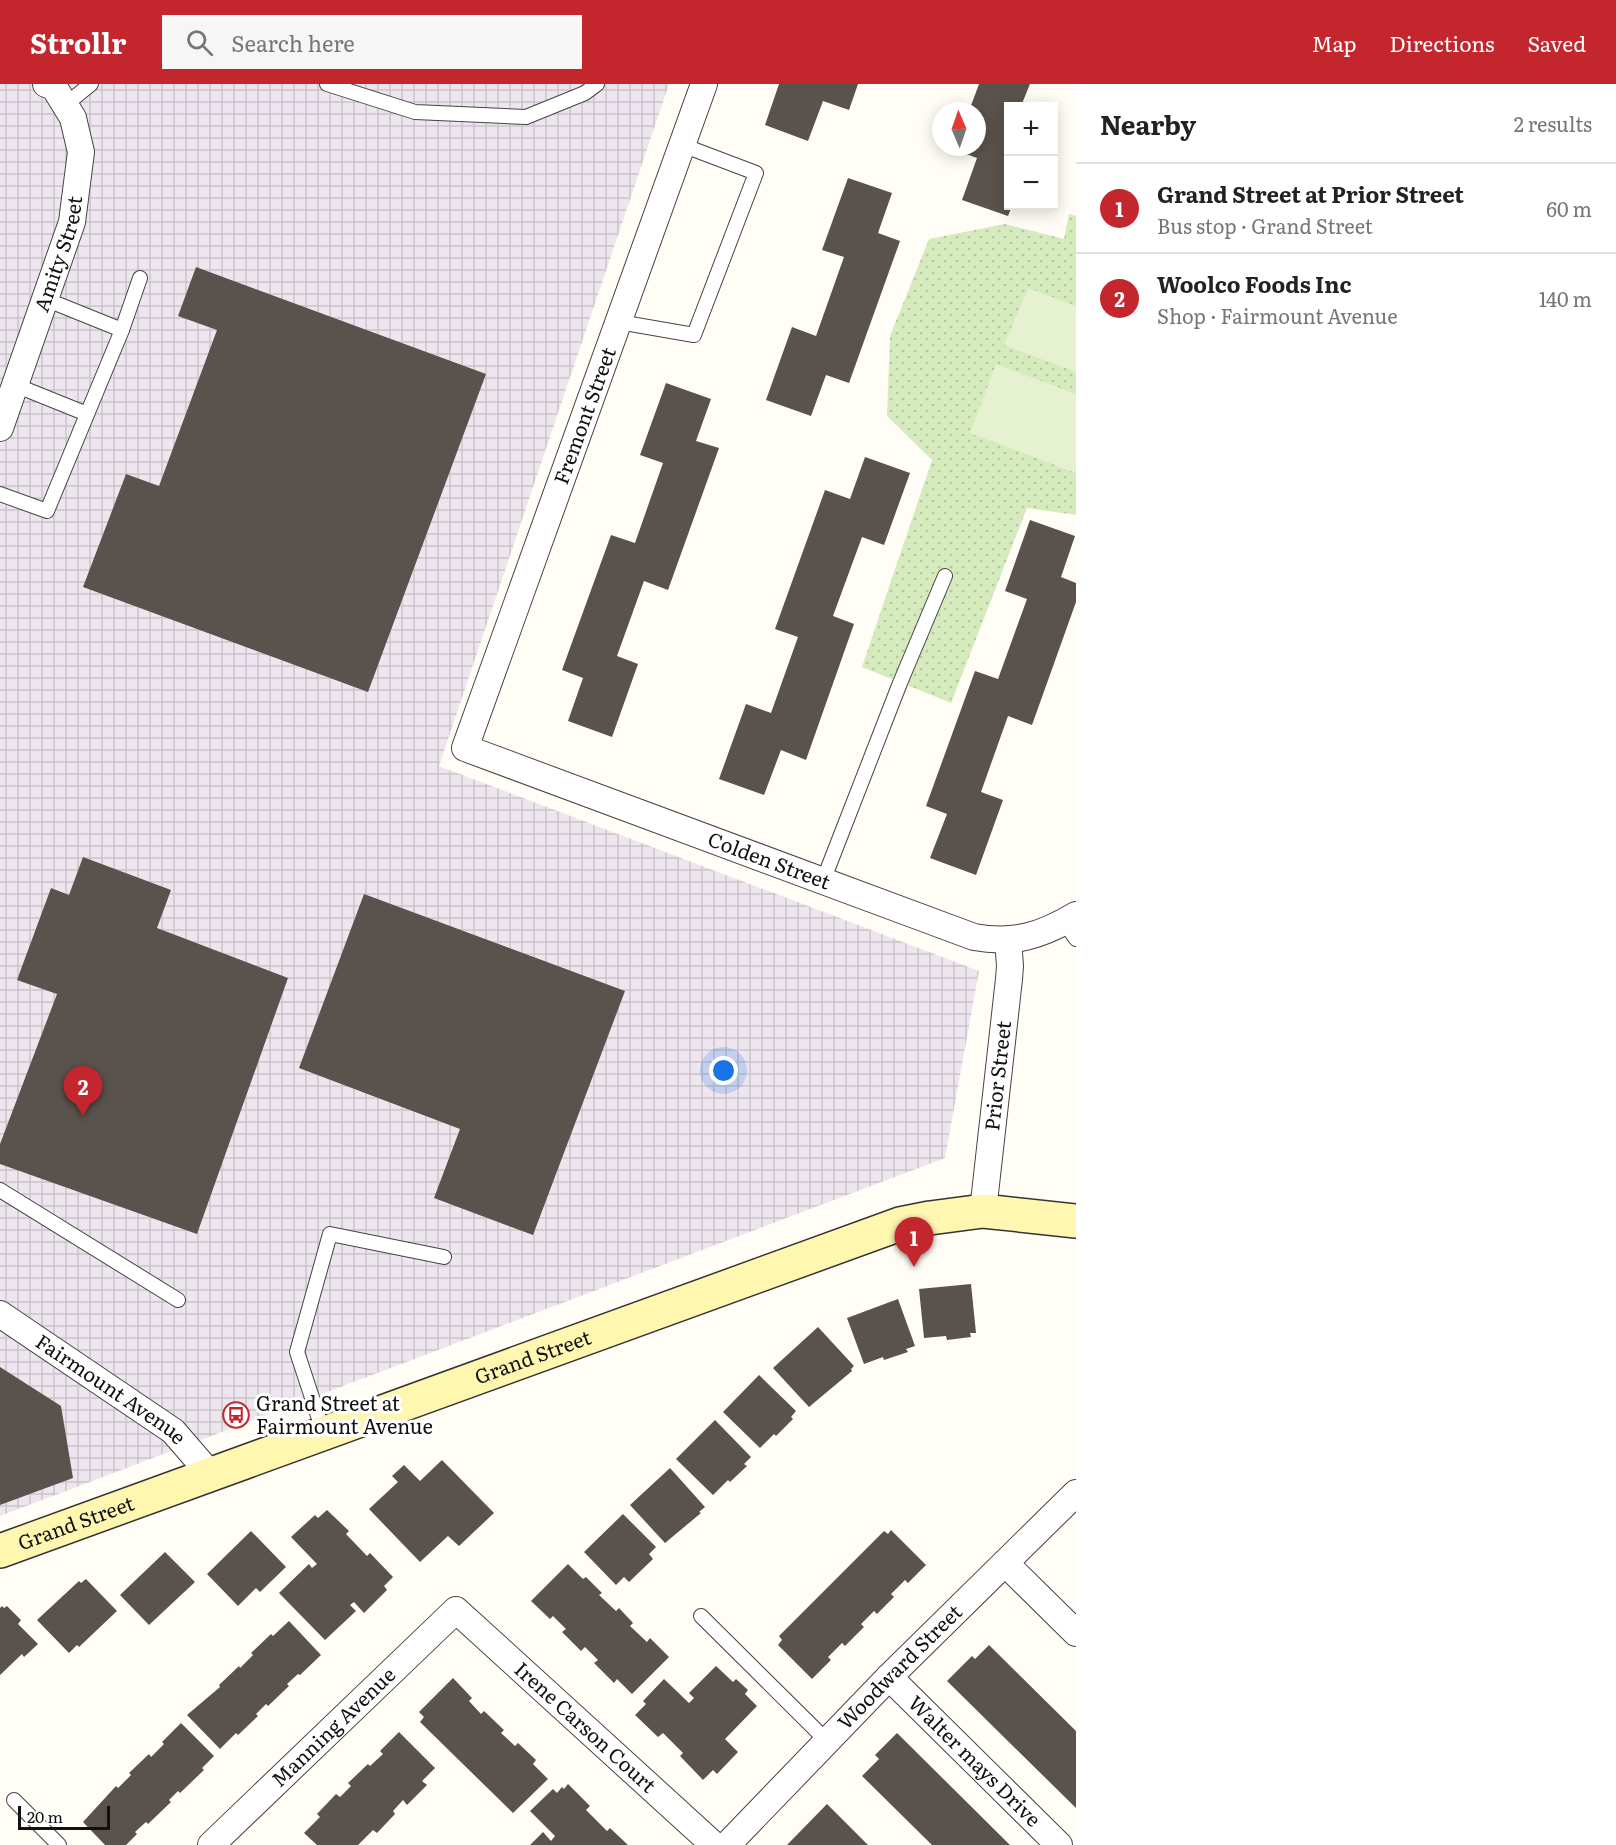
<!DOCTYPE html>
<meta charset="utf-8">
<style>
:root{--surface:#fff;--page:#f6f6f6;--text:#222;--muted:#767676;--line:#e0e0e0;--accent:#c4262e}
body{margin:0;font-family:Literata,serif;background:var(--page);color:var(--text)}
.controls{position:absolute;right:18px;top:18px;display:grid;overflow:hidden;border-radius:0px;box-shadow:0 3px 15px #0003}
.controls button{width:54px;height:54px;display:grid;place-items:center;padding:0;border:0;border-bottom:2px solid var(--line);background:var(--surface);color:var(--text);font:30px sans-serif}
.compass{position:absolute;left:932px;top:18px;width:54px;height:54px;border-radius:50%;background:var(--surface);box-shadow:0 3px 15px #0003;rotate:358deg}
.scale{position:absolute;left:18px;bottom:15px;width:92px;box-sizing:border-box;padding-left:6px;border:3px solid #111;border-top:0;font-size:16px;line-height:21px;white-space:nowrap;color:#111;-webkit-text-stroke:4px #fff;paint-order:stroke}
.you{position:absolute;left:724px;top:987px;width:21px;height:21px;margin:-15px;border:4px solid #fff;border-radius:50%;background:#1a73e8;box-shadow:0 0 0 9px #1a73e833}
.badge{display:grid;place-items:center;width:39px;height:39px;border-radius:50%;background:var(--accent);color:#fff;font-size:20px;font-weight:700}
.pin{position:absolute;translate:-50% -50px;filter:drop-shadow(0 2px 3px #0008)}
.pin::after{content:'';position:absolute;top:32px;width:21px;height:18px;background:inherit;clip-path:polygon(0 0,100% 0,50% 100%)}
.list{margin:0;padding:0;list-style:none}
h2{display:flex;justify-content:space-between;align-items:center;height:78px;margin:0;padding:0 24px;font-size:26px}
h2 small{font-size:20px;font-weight:400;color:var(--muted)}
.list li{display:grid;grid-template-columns:39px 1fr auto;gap:18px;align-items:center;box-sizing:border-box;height:90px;padding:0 24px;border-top:2px solid var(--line)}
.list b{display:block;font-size:22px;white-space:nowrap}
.list p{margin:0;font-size:20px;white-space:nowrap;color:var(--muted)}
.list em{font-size:20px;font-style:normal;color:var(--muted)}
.icon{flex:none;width:33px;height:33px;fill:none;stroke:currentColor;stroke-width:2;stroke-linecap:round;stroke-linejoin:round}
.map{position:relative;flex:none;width:1076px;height:1761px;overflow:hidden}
header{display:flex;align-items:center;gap:36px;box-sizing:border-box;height:84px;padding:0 30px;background:var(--accent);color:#fff}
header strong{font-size:28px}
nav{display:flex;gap:33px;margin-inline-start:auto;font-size:21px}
.search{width:420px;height:54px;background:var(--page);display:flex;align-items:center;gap:15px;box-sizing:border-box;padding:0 21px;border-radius:0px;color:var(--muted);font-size:22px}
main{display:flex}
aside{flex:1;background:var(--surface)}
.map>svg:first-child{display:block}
.industrial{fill:url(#industrial-grid)}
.park{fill:url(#park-dots)}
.pitch{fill:#e6f2cf}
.building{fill:#5a524d}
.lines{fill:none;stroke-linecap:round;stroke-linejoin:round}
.lane-casing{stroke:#444;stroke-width:16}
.street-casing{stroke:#444;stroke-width:28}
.secondary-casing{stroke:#333;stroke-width:36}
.lane{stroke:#fff;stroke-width:14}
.street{stroke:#fff;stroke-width:26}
.secondary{stroke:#fff6b0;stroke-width:33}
.labels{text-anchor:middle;stroke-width:6;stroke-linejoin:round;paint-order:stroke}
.street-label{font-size:20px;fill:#111;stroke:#fff}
.poi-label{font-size:20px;fill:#111;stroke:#fff;text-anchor:start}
</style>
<header>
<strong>Strollr</strong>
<div class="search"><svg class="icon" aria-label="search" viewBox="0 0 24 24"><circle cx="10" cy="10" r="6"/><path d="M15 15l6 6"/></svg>Search here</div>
<nav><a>Map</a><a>Directions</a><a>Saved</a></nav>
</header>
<main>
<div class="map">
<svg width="1076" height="1761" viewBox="0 0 1076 1761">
<defs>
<pattern id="industrial-grid" width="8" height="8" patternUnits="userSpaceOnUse" patternTransform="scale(1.5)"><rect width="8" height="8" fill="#eee6ef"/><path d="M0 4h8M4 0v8" fill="none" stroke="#cbc4cc"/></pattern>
<pattern id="park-dots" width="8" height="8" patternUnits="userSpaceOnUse" patternTransform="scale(1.5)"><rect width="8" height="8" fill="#d5ebbd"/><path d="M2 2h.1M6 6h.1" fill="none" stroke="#b6c8a1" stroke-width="1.8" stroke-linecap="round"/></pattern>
</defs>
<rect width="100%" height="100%" fill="#fffdf5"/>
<path class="industrial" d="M0 0H669L439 682 979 887 945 1074 0 1432Z"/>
<path class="park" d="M1069 130 1076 132V431L1027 424 951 619 862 583 932 376 887 332 890 252 929 155 1005 140 1064 155Z"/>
<g class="pitch">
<path d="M1028 204 1076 222V288L1004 261Z"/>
<path d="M996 280 1076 310V389L970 349Z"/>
</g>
<g class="building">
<path d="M779 0H858L849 26 823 17 808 57 765 41Z"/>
<path d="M979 0H1030L1021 22H1008V122H1012L1008 132 962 116 977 74 955 66 956 63H977V27H969Z"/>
<path d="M848 94 892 109 878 149 900 157 849 299 826 291 811 332 766 316 792 243 816 252 844 173 822 166Z"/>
<path d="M196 183 486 290 368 608 83 503 126 390 159 402 217 246 178 232Z"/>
<path d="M666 299 711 315 696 357 719 364 668 506 644 497 617 572 638 580 612 653 568 637 583 594 562 586 611 451 635 459 663 379 640 371Z"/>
<path d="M865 373 910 389 884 461 862 453 833 532 854 540 806 676 781 666 764 711 719 695 746 620 771 629 798 553 775 545 825 406 850 415Z"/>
<path d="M1030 436 1075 452 1061 493 1076 499V518L1032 641 1008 632 981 708 1003 716 976 791 930 774 947 730 926 722 975 587 998 595 1027 515 1005 507Z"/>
<path d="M83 773 171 806 157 844 288 894 197 1150 0 1080V1060L57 910 17 896 51 804 69 811Z"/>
<path d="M364 810 625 907 533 1151 434 1114 460 1045 299 984Z"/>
<path d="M971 1200 976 1249H970L971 1253 947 1256 946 1252 924 1254 919 1205Z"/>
<path d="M898 1215 915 1262 906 1265 908 1268 884 1276 883 1273 864 1280 847 1234Z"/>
<path d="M818 1243 854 1282 851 1285 852 1287 809 1323 773 1284Z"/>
<path d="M0 1283 61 1322 73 1394 0 1421Z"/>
<path d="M759 1291 796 1327 791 1333 793 1335 776 1352 774 1350 760 1364 723 1328Z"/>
<path d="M715 1336 751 1373 744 1380 747 1382 730 1398 728 1396 713 1411 676 1375Z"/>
<path d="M442 1376 494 1429 459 1462 448 1452 420 1478 369 1425 398 1398 392 1392 404 1381 420 1397Z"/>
<path d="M670 1384 705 1423 699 1428 701 1429 665 1459 630 1421Z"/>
<path d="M327 1426 349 1447 346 1450 367 1472 370 1469 393 1493 384 1502 387 1506 364 1529 354 1518 350 1521 356 1527 325 1556 279 1509 309 1480 312 1484 317 1480 291 1453 315 1431 318 1434Z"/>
<path d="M623 1430 656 1463 649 1470 653 1475 629 1498 624 1493 616 1501 584 1468Z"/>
<path d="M891 1446 926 1481 908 1499 905 1496 891 1510 894 1513 877 1530 874 1527 861 1540 864 1543 845 1562 842 1559 828 1573 831 1576 812 1595 778 1561 782 1556 779 1552 884 1447 888 1450Z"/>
<path d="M251 1447 286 1483 260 1508 256 1504 238 1522 207 1490Z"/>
<path d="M165 1468 195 1498 149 1541 120 1511Z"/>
<path d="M568 1480 583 1495 586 1493 602 1509 599 1511 616 1527 619 1524 633 1539 630 1542 647 1558 650 1554 669 1573 632 1610 617 1595 614 1599 594 1579 598 1576 585 1563 581 1567 562 1548 566 1545 553 1532 550 1535 531 1517Z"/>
<path d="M86 1495 117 1527 79 1563 77 1561 69 1569 37 1536 79 1497 81 1499Z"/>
<path d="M2 1522 4 1524 7 1522 21 1536 18 1540 38 1560 24 1573 22 1570 0 1591V1524Z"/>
<path d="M289 1537 321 1571 300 1591 298 1590 287 1600 289 1602 268 1622 266 1620 256 1630 258 1632 238 1651 236 1649 220 1665 187 1631 220 1603 219 1601 239 1582 240 1584 253 1571 251 1569 271 1550 273 1552Z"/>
<path d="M989 1561 1076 1647V1724L947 1597 972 1572 975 1575Z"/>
<path d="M716 1582 733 1598 736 1595 748 1606 745 1610 757 1622 725 1655 738 1668 717 1690 713 1686 703 1696 680 1672 683 1669 663 1649 658 1653 635 1631 646 1620 643 1617 664 1595 689 1619 694 1614 689 1609Z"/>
<path d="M453 1594 472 1614 469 1617 481 1630 484 1627 504 1646 501 1649 515 1662 518 1659 536 1676 533 1680 548 1695 513 1729 420 1638 424 1633 419 1628Z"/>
<path d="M181 1639 214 1672 202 1684 204 1686 180 1709 178 1707 169 1716 171 1718 148 1740 146 1738 135 1748 137 1750 126 1761H105L83 1738 116 1702 118 1704 131 1691 129 1689 149 1670 151 1673 164 1660 162 1658Z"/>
<path d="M399 1648 435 1684 422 1697 427 1701 407 1721 403 1716 393 1727 395 1730 377 1749 373 1746 358 1761H317L304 1749 320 1733 317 1730 336 1710 340 1713 351 1702 348 1699 368 1680 370 1682 383 1670 380 1667Z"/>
<path d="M897 1649 1010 1761H932L862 1692 879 1675 875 1671Z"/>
<path d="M568 1700 590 1722 586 1726 607 1747 610 1744 628 1761H530L543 1748 551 1757 555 1752 530 1727 553 1705 557 1709 562 1703 564 1705Z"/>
<path d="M827 1720 868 1761H787Z"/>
</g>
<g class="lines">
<g class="lane-casing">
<g id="lane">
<path d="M327 0 415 28 526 33 585 9 597 0"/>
<path d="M65 21 91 0"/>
<path d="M619 238 694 251 756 89 682 61"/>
<path d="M122 246 140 194"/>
<path d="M15 301 87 330"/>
<path d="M0 410 47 427 122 246 45 215"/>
<path d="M823 797 900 599 945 492"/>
<path d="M1064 838 1076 855"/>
<path d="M0 1106 178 1216"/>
<path d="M324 1350 297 1268 330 1150 444 1173"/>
<path d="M701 1532 827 1657"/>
<path d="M14 1716 59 1761"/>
</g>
</g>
<g class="street-casing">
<g id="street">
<path id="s1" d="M704 0 465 664 974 853C1014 860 1041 852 1076 831"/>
<path id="s2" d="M0 344 72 138 81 68 73 34 54 3 46 0"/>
<path id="s3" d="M983 1127 1009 895 1010 882 1008 856"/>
<path id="s4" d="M0 1230 173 1347 211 1391"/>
<path d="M1005 1479 1076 1549"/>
<path id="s5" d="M889 1593 1059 1761"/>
<path id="s6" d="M211 1761 456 1526 714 1761"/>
<path id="s7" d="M727 1761 889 1593 1076 1409"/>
</g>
</g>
<g class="secondary-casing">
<g id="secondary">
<path id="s8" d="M0 1467 900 1140 930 1134 983 1127 1076 1137"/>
</g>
</g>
<use href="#lane" class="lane"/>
<use href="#street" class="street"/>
<use href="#secondary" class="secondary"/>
</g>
<defs>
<g id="bus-ring" transform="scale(1.35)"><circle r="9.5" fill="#fff" stroke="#c4262e" stroke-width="1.5"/><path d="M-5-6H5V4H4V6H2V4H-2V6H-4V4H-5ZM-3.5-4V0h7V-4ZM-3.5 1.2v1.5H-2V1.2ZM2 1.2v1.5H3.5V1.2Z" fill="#c4262e"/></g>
</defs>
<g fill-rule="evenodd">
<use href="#bus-ring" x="236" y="1331"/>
</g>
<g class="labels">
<g class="street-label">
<text dy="7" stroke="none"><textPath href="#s2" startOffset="184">Amity Street</textPath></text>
<text transform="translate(585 332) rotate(-70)" y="7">Fremont Street</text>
<text dy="7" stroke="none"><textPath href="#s1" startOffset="1030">Colden Street</textPath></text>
<text dy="7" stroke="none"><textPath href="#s3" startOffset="136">Prior Street</textPath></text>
<text dy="7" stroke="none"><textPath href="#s8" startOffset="567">Grand Street</textPath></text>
<text dy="7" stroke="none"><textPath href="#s4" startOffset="134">Fairmount Avenue</textPath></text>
<text dy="7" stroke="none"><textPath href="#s8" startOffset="81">Grand Street</textPath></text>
<text dy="7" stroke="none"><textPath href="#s7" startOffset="248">Woodward Street</textPath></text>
<text dy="7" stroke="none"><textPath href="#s6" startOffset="170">Manning Avenue</textPath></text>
<text dy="7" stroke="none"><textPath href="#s6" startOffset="514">Irene Carson Court</textPath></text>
<text dy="7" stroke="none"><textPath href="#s5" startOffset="120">Walter mays Drive</textPath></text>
</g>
<g class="poi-label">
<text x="256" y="1327">Grand Street at<tspan x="256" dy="23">Fairmount Avenue</tspan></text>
</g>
</g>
</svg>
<div class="controls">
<button>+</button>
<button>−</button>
</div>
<svg class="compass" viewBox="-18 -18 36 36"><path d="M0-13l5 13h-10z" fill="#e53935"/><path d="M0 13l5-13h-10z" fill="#767676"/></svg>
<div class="scale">20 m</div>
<div class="you"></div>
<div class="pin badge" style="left:914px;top:1183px">1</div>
<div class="pin badge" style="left:83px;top:1032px">2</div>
</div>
<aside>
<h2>Nearby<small>2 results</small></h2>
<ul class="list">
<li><span class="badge">1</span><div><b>Grand Street at Prior Street</b><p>Bus stop · Grand Street</p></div><em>60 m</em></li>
<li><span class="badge">2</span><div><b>Woolco Foods Inc</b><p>Shop · Fairmount Avenue</p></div><em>140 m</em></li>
</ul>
</aside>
</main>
